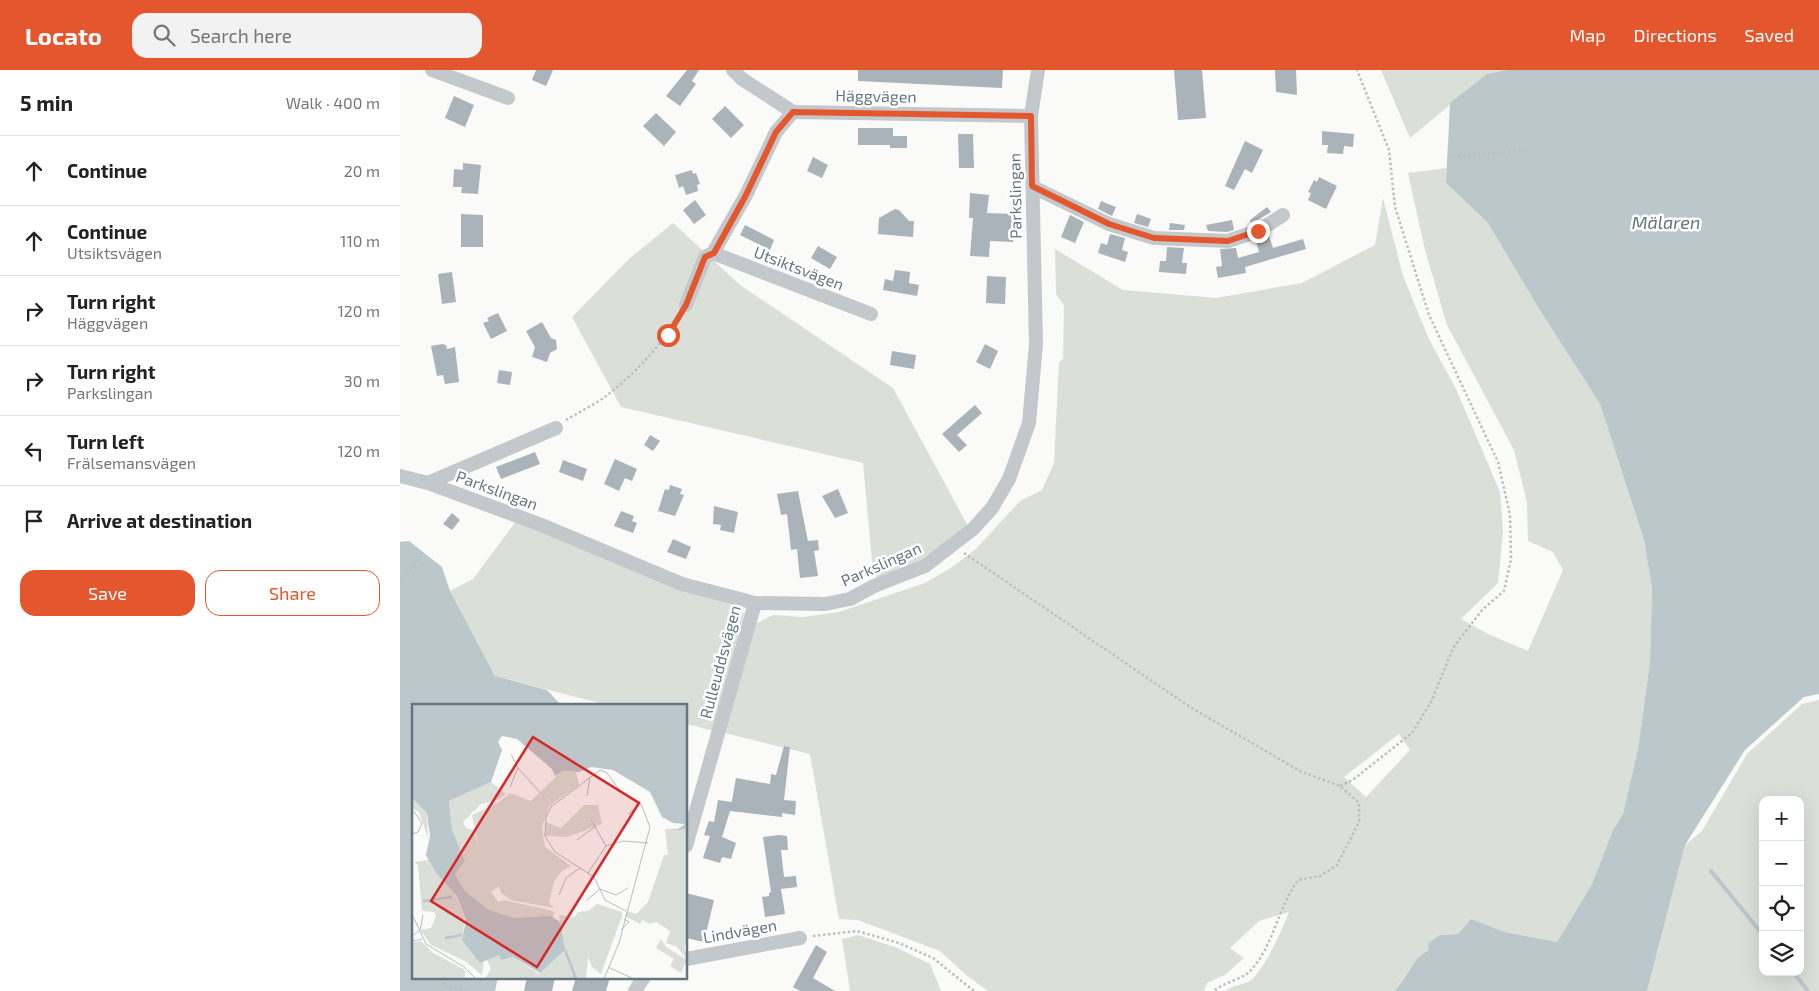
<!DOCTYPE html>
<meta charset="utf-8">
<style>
:root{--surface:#fff;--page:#f2f2f2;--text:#222;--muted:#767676;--line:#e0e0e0;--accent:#e4572e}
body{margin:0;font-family:"Exo 2",sans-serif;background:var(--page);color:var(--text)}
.controls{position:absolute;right:15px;bottom:15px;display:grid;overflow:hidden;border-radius:10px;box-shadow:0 5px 20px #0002}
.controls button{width:45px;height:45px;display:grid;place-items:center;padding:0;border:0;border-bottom:1px solid var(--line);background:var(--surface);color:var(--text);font:25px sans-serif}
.stop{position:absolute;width:15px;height:15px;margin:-11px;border:4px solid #e4572e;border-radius:50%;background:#fff}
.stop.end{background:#e4572e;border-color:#fff;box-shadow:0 1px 5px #0008}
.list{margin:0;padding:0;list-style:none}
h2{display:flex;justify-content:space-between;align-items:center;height:65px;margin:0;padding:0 20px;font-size:21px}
h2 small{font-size:16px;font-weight:400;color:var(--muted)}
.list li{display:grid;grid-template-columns:32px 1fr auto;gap:15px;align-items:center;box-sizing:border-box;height:70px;padding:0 20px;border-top:1px solid var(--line)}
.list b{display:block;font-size:19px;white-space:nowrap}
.list p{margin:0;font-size:16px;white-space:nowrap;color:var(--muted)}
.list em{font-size:16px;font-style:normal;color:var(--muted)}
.actions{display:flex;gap:10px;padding:15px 20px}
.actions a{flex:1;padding:11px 0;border:1px solid var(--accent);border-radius:15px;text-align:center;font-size:18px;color:var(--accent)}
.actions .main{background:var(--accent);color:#fff}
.icon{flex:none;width:28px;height:28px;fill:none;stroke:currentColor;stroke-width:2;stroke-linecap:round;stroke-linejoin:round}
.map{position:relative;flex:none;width:1419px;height:921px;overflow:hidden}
header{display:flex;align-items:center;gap:30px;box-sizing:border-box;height:70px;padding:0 25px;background:var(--accent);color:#fff}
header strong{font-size:24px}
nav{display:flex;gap:28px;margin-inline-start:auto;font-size:18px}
.search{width:350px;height:45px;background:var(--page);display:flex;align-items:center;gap:12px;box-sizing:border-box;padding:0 18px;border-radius:15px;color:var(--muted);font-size:19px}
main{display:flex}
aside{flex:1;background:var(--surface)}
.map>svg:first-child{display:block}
.green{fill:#dadfd7;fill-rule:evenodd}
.water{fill:#bbc7cb}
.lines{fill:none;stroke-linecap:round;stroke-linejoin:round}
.stream{stroke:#bbc7cb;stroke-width:4}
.building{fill:#aab3b9}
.path{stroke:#bbbfc2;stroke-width:2.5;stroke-dasharray:2.5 2.5;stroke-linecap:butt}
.minor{stroke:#c3c8cc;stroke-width:14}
.route{stroke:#e4572e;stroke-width:6}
.labels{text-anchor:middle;stroke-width:5;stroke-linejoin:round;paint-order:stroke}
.street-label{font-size:16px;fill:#657683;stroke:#fff}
.water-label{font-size:18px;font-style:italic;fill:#60757c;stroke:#fff}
.inset-river{fill:none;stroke:#bbc7cb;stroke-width:2.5}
.inset-road{fill:none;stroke:#b5bdc2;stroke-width:1}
.view{fill:#d62828;fill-opacity:0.15;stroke:#d62828;stroke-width:2.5}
.inset-edge{fill:none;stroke:#657683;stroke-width:2.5}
</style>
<header>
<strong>Locato</strong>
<div class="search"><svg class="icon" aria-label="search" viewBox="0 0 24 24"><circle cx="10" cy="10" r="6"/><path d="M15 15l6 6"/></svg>Search here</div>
<nav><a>Map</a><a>Directions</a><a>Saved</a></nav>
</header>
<main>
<aside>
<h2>5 min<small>Walk · 400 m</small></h2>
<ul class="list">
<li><svg class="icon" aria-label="ahead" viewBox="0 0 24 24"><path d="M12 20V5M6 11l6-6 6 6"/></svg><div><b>Continue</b></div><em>20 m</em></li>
<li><svg class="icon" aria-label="ahead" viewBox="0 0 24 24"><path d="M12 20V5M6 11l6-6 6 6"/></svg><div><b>Continue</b><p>Utsiktsvägen</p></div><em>110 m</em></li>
<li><svg class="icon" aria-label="right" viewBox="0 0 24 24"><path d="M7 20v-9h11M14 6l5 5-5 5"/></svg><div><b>Turn right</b><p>Häggvägen</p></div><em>120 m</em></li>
<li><svg class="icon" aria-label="right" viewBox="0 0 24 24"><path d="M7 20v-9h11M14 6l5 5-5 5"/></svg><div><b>Turn right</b><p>Parkslingan</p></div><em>30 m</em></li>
<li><svg class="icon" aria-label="left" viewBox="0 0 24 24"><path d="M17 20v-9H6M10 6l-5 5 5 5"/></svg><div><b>Turn left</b><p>Frälsemansvägen</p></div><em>120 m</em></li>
<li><svg class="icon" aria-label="arrive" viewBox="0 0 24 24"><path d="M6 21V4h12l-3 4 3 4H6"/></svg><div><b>Arrive at destination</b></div></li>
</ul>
<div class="actions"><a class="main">Save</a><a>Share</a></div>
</aside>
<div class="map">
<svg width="1419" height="921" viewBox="0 0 1419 921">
<rect width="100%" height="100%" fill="#fafaf8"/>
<g class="green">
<path d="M981 0H1107L1087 4 1010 68Z"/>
<path d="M1047 98 1046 113 1088 153 1136 234 1200 334 1244 470 1252 518 1250 592 1238 679 1223 744 1213 760 1192 814 1157 872 1105 862 1071 849 1058 864 1040 865C1025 884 1007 899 995 921H826C833 914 843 916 851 910 864 900 883 858 889 842L859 851 830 878 844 888 825 905 807 913 804 921H588L566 905 540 881 458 850 439 849 410 684 325 663 355 554 373 545 403 547 439 542 525 513 554 496 576 479 620 431 642 420 654 393 659 292 663 289 664 235 656 224 655 179 723 220 816 228 902 213 975 175 983 128 1003 206 1029 269 1056 319 1100 422 1103 461 1098 513 1061 549 1086 563 1128 581 1163 500 1153 482 1128 471 1127 432 1114 380 1047 255 1025 180 1008 103ZM999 664 1010 680 966 727 944 707Z"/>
<path d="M273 153 340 215 493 318 569 458 526 490 478 512 473 501 463 393 221 337 172 247 229 189Z"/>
<path d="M117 450 328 530 344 544 314 661 286 654V635H207L95 606 50 521 73 509Z"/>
<path d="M1419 630V921H1247L1285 775 1302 761 1347 684 1402 634ZM1363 730H1400V902H1363Z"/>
<path d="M458 865 495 877 530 894 541 921H450L442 869Z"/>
</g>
<g class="water">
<path d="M1107 0H1419V624L1404 627 1345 680 1285 775 1247 921H995L1017 889 1028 880 1029 873 1040 865 1058 864 1071 849 1105 862 1157 872 1192 814 1213 760 1223 744 1238 679 1250 592 1252 518 1244 470 1200 334 1136 234 1088 153 1046 113 1050 33 1087 4Z"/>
<path d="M9 471 42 497 50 521 95 606 147 620 159 633V635H14V907H98L95 921H0V472Z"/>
</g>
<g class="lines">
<g class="stream">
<path d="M1311 801 1363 865"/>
<path d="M1393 902 1408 921"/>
</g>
</g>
<g class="building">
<path d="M136 0H153L146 16 132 10Z"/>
<path d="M287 0H299L292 11 296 14 280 36 266 26Z"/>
<path d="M458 0H603L602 18 458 11Z"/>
<path d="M774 0H802L806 48 778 50Z"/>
<path d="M875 0H896L897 25 876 22Z"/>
<path d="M54 26 74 35 65 57 45 48Z"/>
<path d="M325 36 344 55 331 68 312 49Z"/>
<path d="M256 43 276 62 264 76 243 56Z"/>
<path d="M458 58H493V66H507V78H490V75H458Z"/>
<path d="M922 61 954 64 953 77 944 76 943 84 927 83 928 75H922Z"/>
<path d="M558 64H573L574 98H559Z"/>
<path d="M845 71 863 80 852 103 845 99 834 120 825 116Z"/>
<path d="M413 87 428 95 422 108 407 101Z"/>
<path d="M63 93 81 95 78 124 61 123 62 117H53L54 99 63 100Z"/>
<path d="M292 100 293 104 296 103 300 114 297 115 298 121 286 125 283 116 279 118 275 105Z"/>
<path d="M919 107 937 116 926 139 908 130 911 123 908 122 914 110 917 112Z"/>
<path d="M570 123 589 125 587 143 614 144 613 172 590 171 589 187 570 186 573 148H569Z"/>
<path d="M295 130 306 145 294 154 283 140Z"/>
<path d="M701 131 716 137 712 146 698 139Z"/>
<path d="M867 137 871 142 851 154 850 150Z"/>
<path d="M495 139 499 140 509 151H514L513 167 478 164 479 148Z"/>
<path d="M61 144 83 145V177H61Z"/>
<path d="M737 144 751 149 748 157 734 153Z"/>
<path d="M670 145 684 152 675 173 661 167Z"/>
<path d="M832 150 834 160 827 162 808 161 806 155Z"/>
<path d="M770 153 785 155 784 160H769Z"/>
<path d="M345 155 374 170 370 180 340 165Z"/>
<path d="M710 164 725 168 722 180 728 182 725 192 698 183 701 173 707 175Z"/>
<path d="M869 166 873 178 903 169 906 179 845 197 846 203 818 208 816 197 822 196 820 179 836 178 838 188 859 182 856 171Z"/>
<path d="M418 176 437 187 430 199 411 188Z"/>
<path d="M767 177 784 178 782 193H787L786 204 759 202 760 191H766Z"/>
<path d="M495 200 510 202 509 213 519 215 517 226 483 220 485 209 493 211Z"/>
<path d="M52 202 56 232 42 234 38 204Z"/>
<path d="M587 206 606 207 605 234 586 233Z"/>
<path d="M98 243 107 261 91 269 83 253 89 251 87 248Z"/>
<path d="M142 252 151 268 156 270 157 279 150 283 147 292 132 287 135 277 126 261Z"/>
<path d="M42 274 46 275 47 279 55 277 59 312 45 314 43 305 37 306 31 276Z"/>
<path d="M585 274 598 281 590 299 576 292Z"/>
<path d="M492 281 516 285 514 299 490 295Z"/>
<path d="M99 300 112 302 110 315 97 313Z"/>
<path d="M575 335 582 343 557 365 567 375 559 382 542 364Z"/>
<path d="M250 365 260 371 253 381 244 375Z"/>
<path d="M135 382 140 394 101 409 96 397Z"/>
<path d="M215 389 237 399 232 411 225 408 219 421 204 414Z"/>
<path d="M163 390 187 399 183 411 159 402Z"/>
<path d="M270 415 282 419 280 424 284 425 275 446 258 441 265 419 269 420Z"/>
<path d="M438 419 448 443 435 448 422 426Z"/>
<path d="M398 421 408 471 418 470 419 480 414 481 418 506 400 508 397 479 391 480 387 444 381 445 377 424Z"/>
<path d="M314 436 338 442 334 463 320 460 321 455 313 454Z"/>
<path d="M221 441 234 446 232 451 237 453 233 463 214 456Z"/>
<path d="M52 443 60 450 52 460 43 454Z"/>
<path d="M273 469 291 477 286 489 267 482Z"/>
<path d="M384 676 390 677 384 730 396 731 395 745 382 743V747L330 741 322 767 336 773 331 789 322 787 320 793 303 788 310 766 304 765 309 751 314 752 318 730 332 732 331 736 336 708 370 714 371 704 376 705Z"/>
<path d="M379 765 387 766 388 780H381L384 807 396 806 397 817 381 819 385 844 365 847 362 827 369 826V823L371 822 363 767Z"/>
<path d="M286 823 314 830 304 872 286 868Z"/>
<path d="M416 875 427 882 413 908 435 921H400L393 917Z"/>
<path d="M127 907H155L152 921H124Z"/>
<path d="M176 907H210L206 921H172Z"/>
</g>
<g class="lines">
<g class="path">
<path d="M1048 87 1133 80"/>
<path d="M166 350C179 342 194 335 206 326 235 304 261 275 280 245"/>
<path d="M564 483 790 637 900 701 940 716 959 733V752L937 795 920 806 898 810C878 837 874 875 851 900 844 909 824 912 814 921"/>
<path d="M0 511 23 483"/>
<path d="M940 716 954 709 1012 663 1032 630 1053 578 1082 540 1104 521 1111 489 1110 445 1098 392 1029 245 995 137 989 80 957 0"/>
<path d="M413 866 457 861 499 873 533 888 574 921"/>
<path d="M45 907 44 916 69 921"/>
</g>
<g class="minor">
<path d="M32 0 108 28"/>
<path d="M333 0 342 9 393 42 631 46"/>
<path d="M633 117 709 154 754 168 828 171 858 161 883 145"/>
<path d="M313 183 471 244"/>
<path d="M286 235 305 187 313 183 346 125 376 62 393 42"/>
<path d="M0 406 28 413 139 454 282 514 355 533 425 534 450 529 474 516 525 496 573 459 592 438 609 409 629 353 636 274 631 46 638 0"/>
<path d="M28 413 156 358"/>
<path d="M286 776 355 533"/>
<path d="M286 889 400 868"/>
<path d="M235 921 244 907"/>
</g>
</g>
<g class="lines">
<path class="route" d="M268 265 286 235 305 187 314 183 346 125 376 62 393 42 631 46 632 116 709 154 754 168 828 171 858 161"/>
</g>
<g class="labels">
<g class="street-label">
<text transform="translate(476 26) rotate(1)" y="6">Häggvägen</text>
<text transform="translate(615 126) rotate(-91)" y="6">Parkslingan</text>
<text transform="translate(399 198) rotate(21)" y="6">Utsiktsvägen</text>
<text transform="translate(97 420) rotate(20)" y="6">Parkslingan</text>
<text transform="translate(481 494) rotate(-24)" y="6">Parkslingan</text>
<text transform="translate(320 592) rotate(-75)" y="6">Rulleuddsvägen</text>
<text transform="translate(340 861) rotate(-10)" y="6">Lindvägen</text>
</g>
<g class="water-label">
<text x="1266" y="159">Mälaren</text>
</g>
</g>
<g transform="translate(12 634)">
<rect width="275" height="275" fill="#fafaf8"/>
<path d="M150 67 164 68 167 81 140 100 128 88ZM79 78 94 90 86 96 69 100 51 118 54 124 61 126 66 141 60 111 87 98 98 89 119 97 127 89 138 100 130 123 133 143 159 162 150 167 142 177 137 199 142 204 99 196 89 189 87 182 79 188 86 198 92 196 133 205 143 208 141 213 102 214 77 206 53 187 43 170 53 157 40 125 37 97ZM0 94 15 109 16 134 7 108 0 104ZM172 101H186L190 120 155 133 133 132 134 118 149 124ZM275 124V239L272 242 275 255 265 243 254 239 258 227 244 218 238 220 230 216 228 220 213 212 215 207 224 210 236 198 252 151H256L253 125ZM17 156 23 168 45 192 53 215 50 236 72 259 70 271 53 257 19 241 8 226 19 224 24 212 22 208 10 207 6 161 2 158ZM185 200 210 208V212L189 270 180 263 176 253 174 275H165L151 243 147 211 162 213 166 208 176 207ZM249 235 254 243 275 256 269 269 258 262 262 255 244 244ZM9 237 21 249 53 266V275H0V239ZM152 247 163 275H73L79 265 75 256 87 250 89 256 101 253 127 270Z" fill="#dadfd7"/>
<path d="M0 0H275V124L264 127 273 120 261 119 250 113 238 88 201 66 179 63 167 68 151 67 143 72 140 65 105 35 90 32 86 38 90 46 79 78 37 97 40 125 53 157 43 170 53 187 77 206 102 214 139 212 148 218 153 246 128 269 101 253 89 256 87 251 68 259 50 236 54 216 45 192 23 168 14 151 18 132 15 109 0 94Z" fill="#bbc7cb"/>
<path class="inset-river" d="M11 197 40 193M33 234 50 231M153 246 164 275"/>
<path class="inset-road" d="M99 50 106 64 140 102M98 83 106 64M175 92 178 73M0 105 10 119 6 128 0 130M216 110 229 100M179 116 194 142M165 136 184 122M176 169 194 142 211 137 236 139M188 185 204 191 216 184M147 191 154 174 168 164M174 197 188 185M0 210 14 240 52 263 64 275M209 226 217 218 212 215M10 235 2 237 0 232 8 226 11 211M196 263 222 275M192 275 207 239 238 123 229 100 208 87 195 69 188 66 139 103 134 113 133 132 143 148 182 173 193 196 214 207"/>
<path class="view" d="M121 33 227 99 125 263 19 197Z"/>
<rect width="275" height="275" class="inset-edge"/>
</g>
</svg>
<div class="controls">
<button>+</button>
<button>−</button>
<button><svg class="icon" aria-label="locate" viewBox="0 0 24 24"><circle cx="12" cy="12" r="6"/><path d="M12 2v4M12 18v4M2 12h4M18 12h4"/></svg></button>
<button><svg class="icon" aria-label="layers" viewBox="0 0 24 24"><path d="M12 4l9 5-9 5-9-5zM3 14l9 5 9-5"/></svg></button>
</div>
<div class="stop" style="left:268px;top:265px"></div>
<div class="stop end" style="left:858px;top:161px"></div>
</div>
</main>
